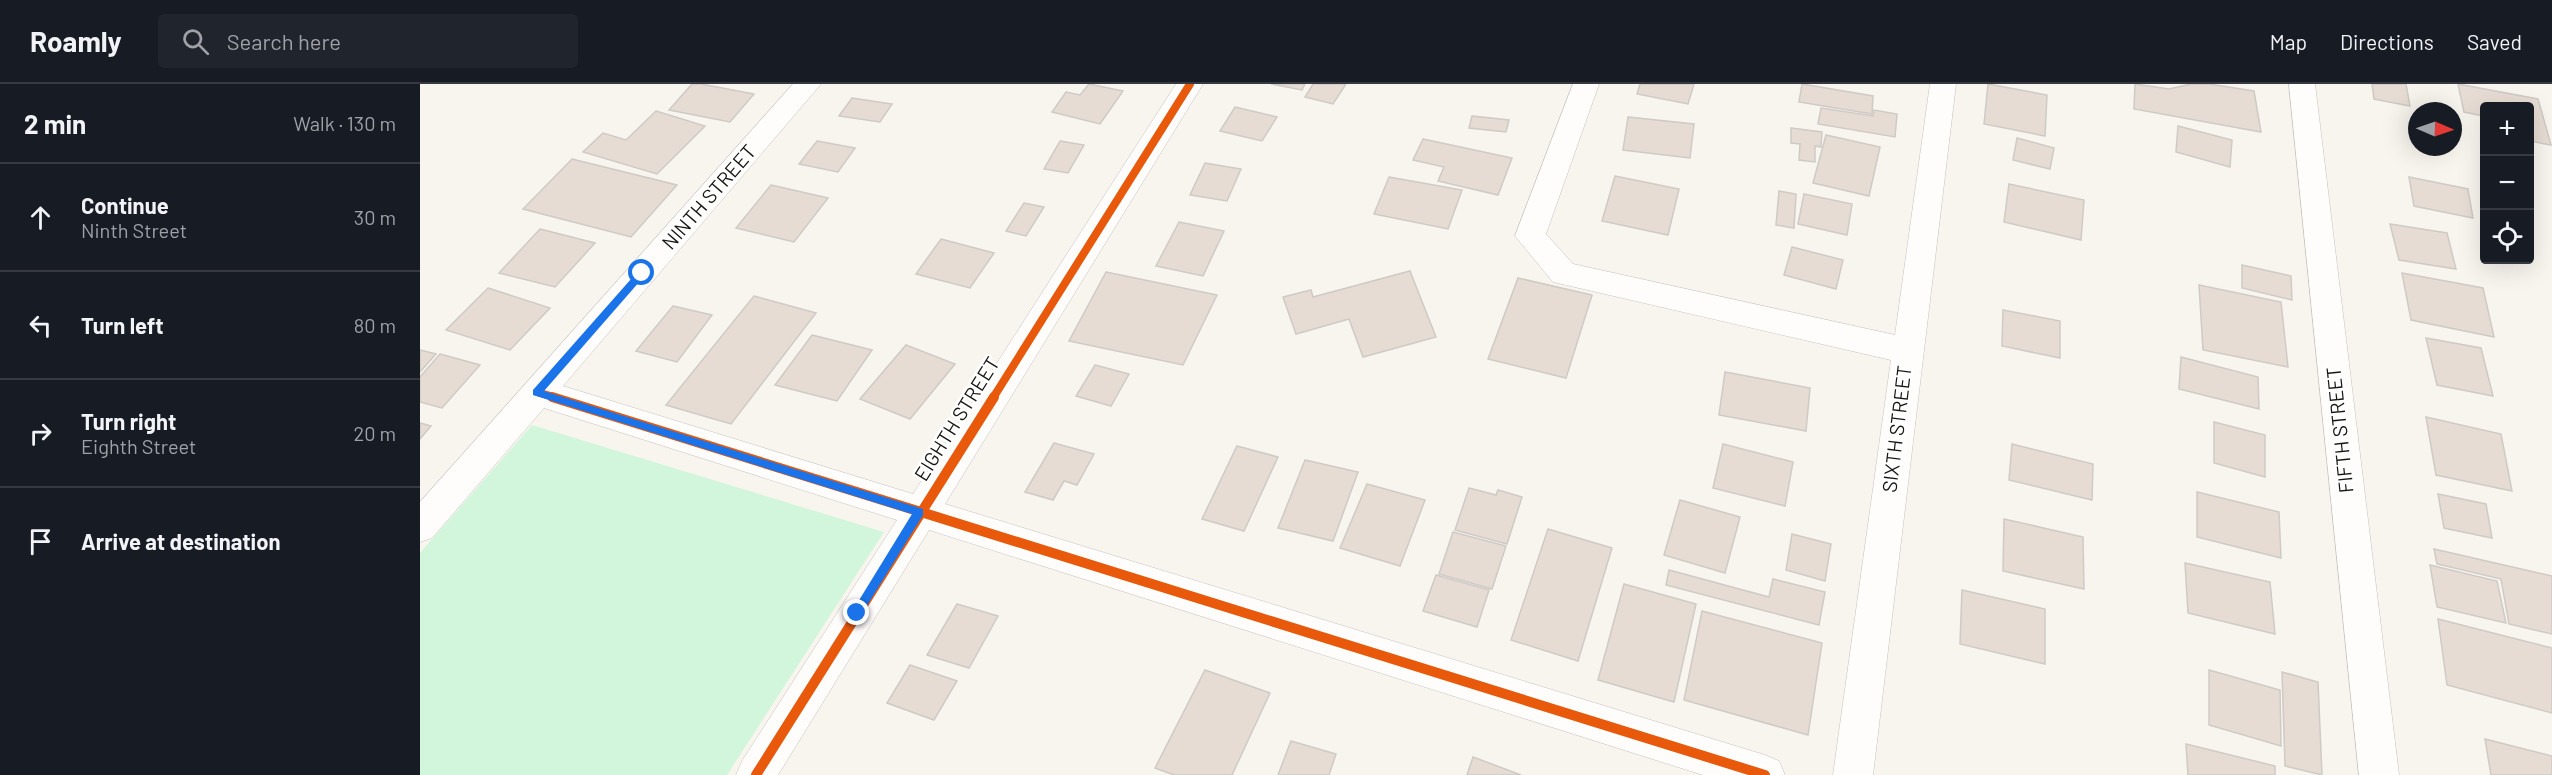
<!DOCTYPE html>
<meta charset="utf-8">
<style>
:root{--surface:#171b24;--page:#20242c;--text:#f1f3f6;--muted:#9ea1a6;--line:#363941}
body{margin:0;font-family:Barlow,sans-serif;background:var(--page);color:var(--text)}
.controls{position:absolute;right:18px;top:18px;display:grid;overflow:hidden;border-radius:6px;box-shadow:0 6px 24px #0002}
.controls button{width:54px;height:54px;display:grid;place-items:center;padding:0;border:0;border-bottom:2px solid var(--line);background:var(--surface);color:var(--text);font:30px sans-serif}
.compass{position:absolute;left:1988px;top:18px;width:54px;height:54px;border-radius:50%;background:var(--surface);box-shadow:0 6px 24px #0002;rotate:92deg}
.stop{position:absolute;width:18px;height:18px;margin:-14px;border:4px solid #1a73e8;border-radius:50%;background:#fff}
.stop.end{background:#1a73e8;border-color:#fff;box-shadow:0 2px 6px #0008}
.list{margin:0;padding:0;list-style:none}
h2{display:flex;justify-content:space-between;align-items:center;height:78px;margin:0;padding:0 24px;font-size:26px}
h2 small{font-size:20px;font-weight:400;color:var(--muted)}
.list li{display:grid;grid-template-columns:39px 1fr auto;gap:18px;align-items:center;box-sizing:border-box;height:108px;padding:0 24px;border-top:2px solid var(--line)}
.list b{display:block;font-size:22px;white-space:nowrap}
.list p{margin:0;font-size:20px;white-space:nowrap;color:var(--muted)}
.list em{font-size:20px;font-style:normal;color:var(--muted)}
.icon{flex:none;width:33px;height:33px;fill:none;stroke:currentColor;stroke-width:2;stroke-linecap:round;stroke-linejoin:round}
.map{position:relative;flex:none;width:2132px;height:691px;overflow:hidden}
header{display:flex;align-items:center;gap:36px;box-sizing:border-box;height:84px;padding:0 30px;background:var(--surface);border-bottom:2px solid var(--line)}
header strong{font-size:28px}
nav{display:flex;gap:33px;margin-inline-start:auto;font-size:21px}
.search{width:420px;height:54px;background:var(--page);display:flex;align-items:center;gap:15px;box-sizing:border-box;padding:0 21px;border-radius:6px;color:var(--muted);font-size:22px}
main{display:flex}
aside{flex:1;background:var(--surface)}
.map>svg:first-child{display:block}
.green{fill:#d2f6dc}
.building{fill:#e7dcd3;stroke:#cecac6;stroke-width:1.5}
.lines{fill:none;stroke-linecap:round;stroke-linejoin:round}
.street-casing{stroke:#c5c2be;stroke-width:1}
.street{fill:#fefdfc;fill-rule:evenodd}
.cycleway-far1-casing{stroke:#fff;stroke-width:11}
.cycleway-casing{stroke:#fff;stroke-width:14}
.cycleway-far1{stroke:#e8590c;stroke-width:8}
.cycleway{stroke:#e8590c;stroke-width:10}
.route{fill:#1a73e8}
.labels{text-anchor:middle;stroke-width:5;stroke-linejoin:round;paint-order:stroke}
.street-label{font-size:20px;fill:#181612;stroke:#fff}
</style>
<header>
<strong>Roamly</strong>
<div class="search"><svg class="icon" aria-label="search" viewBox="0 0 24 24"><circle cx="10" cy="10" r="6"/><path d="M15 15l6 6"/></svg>Search here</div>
<nav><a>Map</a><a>Directions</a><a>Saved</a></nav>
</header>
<main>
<aside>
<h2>2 min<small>Walk · 130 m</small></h2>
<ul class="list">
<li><svg class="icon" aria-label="ahead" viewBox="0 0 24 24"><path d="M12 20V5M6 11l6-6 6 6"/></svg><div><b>Continue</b><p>Ninth Street</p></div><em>30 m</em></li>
<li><svg class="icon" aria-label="left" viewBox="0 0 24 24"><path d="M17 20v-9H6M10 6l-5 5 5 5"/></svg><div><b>Turn left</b></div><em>80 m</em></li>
<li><svg class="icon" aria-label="right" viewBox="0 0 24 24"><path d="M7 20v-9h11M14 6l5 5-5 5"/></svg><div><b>Turn right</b><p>Eighth Street</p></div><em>20 m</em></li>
<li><svg class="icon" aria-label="arrive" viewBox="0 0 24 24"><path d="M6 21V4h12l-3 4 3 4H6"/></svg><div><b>Arrive at destination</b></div></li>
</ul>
</aside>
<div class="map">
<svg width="2132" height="691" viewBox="0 0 2132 691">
<rect width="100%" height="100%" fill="#f8f4ee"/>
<path class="green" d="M112 341 464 448 307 691H0V469Z"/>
<g class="building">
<path d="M272 0H281L334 10 310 38 249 26Z"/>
<path d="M669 0 703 7 680 40 632 28 646 8 660 11Z"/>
<path d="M851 0H885L882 6Z"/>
<path d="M893 0H926L913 20 885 13Z"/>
<path d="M1220 0H1274L1268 20 1217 10Z"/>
<path d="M1382 0 1453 12 1452 30 1379 18Z"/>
<path d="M1568 0 1627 11 1625 52 1564 40Z"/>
<path d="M1715 0 1749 5 1771 0H1789L1834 7 1841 48 1714 25Z"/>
<path d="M1952 0H1986L1990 22 1954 15Z"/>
<path d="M2038 0 2118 15 2131 61 2110 57V22H2064V32L2044 28Z"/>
<path d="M432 14 472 20 460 38 419 32Z"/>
<path d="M815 23 857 33 842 57 800 47Z"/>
<path d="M1401 24 1453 32 1454 26 1477 30 1475 53 1398 40Z"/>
<path d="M236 27 285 42 237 90 163 68 183 49 206 56Z"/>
<path d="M1052 32 1089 36 1086 48 1049 44Z"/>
<path d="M1208 33 1274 40 1270 74 1203 66Z"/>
<path d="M1758 42 1812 56 1810 83 1756 68Z"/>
<path d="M1371 44 1402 48 1401 63 1395 62V78L1379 76 1380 60 1371 59Z"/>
<path d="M1406 51 1460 63 1449 112 1393 99Z"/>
<path d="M1597 54 1634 64 1630 85 1593 76Z"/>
<path d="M1003 55 1092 74 1078 111 1018 97 1024 83 993 76Z"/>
<path d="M397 57 435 64 418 88 379 80Z"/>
<path d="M640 57 664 61 648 89 624 85Z"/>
<path d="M152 75 257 101 211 153 103 125Z"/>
<path d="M785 79 821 85 807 117 770 111Z"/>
<path d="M1195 92 1259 105 1248 151 1182 137Z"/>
<path d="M969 93 1042 106 1028 145 954 130Z"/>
<path d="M1989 93 2048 105 2053 134 1994 122Z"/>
<path d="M1589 100 1664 116 1661 156 1584 138Z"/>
<path d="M351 101 408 114 374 158 316 144Z"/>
<path d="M1359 107 1376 110 1374 144 1356 141Z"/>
<path d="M1384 110 1432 120 1427 151 1378 140Z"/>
<path d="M604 119 624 123 606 152 586 147Z"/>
<path d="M759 138 804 147 783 192 736 182Z"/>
<path d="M1970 140 2027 149 2036 185 1979 176Z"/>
<path d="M120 145 175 159 135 203 79 189Z"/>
<path d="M521 155 574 169 550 204 496 190Z"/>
<path d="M1372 163 1423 176 1416 205 1364 191Z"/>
<path d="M1822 181 1871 192 1872 216 1822 204Z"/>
<path d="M990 187 1016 253 943 273 929 235 876 250 863 213 891 206 893 213Z"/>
<path d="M686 188 797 211 763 281 649 257Z"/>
<path d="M1982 189 2063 204 2074 253 1991 236Z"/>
<path d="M1098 194 1172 211 1146 294 1068 275Z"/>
<path d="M1779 201 1861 218 1868 283 1783 266Z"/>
<path d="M68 204 130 224 90 266 26 246Z"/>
<path d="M334 212 396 229 311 340 246 321Z"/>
<path d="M253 222 292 231 257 278 216 267Z"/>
<path d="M1583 226 1640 237V274L1582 262Z"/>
<path d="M392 251 452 266 417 317 355 301Z"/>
<path d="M2006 254 2061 264 2073 312 2017 301Z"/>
<path d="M486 261 535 280 490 335 440 315Z"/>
<path d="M0 266 16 270 0 288Z"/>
<path d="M20 270 60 281 22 324 0 318V293Z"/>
<path d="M1761 273 1838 293 1839 325 1759 305Z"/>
<path d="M675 281 709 290 691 322 656 312Z"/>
<path d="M1305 288 1390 304 1386 347 1299 331Z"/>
<path d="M2006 333 2081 350 2092 407 2016 391Z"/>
<path d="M1794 338 1845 351V393L1794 379Z"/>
<path d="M0 339 11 342 0 355Z"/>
<path d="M634 359 674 370 657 401 644 397 633 416 605 408Z"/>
<path d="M1303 360 1373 378 1365 422 1293 404Z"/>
<path d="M1592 360 1673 380 1672 416 1589 396Z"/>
<path d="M817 362 858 373 824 447 782 435Z"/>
<path d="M885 376 938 388 913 457 858 444Z"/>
<path d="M947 400 1005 416 980 482 920 464Z"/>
<path d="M1049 404 1076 411 1078 406 1102 413 1087 460 1035 446Z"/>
<path d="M1777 408 1859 428 1861 474 1777 453Z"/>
<path d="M2018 410 2066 420 2072 454 2024 444Z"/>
<path d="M1260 416 1320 433 1305 489 1244 471Z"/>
<path d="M1584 435 1663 453 1664 505 1583 487Z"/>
<path d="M1128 445 1192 464 1158 577 1091 556Z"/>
<path d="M1033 448 1086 462 1072 505 1019 490Z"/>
<path d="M1372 450 1411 460 1405 497 1366 486Z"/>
<path d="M2014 465 2132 492V550L2089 540 2081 495 2017 480Z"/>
<path d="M1765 479 1850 498 1855 550 1768 529Z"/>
<path d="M2010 481 2077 497 2086 539 2017 523Z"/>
<path d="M1249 486 1349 513 1353 495 1405 508 1399 541 1246 501Z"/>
<path d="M1016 491 1069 506 1057 543 1003 527Z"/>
<path d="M1204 500 1276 520 1254 618 1178 596Z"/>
<path d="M1542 506 1625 525V580L1540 560Z"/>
<path d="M537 520 578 532 549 584 507 571Z"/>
<path d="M1282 527 1402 559 1388 651 1264 616Z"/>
<path d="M2018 535 2132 564V629L2027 601Z"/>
<path d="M490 581 537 597 514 636 467 619Z"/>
<path d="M785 586 850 609 812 691H754L735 684Z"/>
<path d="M1789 586 1860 606 1861 662 1789 641Z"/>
<path d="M1862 588 1898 598 1902 691 1865 682Z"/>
<path d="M2065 655 2132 672V691H2071Z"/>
<path d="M871 657 916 670 909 691H858Z"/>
<path d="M1766 660 1855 682V691H1768Z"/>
<path d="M1053 673 1101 691H1047Z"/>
</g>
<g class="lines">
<g class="street-casing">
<g id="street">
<path d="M373 0H401L143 302 493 410 756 0H783L525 420 1345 671 1359 677 1365 691H1283L509 446 358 691H316L322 677 477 436 124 324 12 454 0 458V418Z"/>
<path d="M1153 0H1179L1126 150 1153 180 1475 251 1510 0H1536L1453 691H1413L1471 276 1133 198 1095 152Z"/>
<path d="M1869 0H1895L1979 691H1939Z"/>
</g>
</g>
<use href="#street" class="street"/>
<g class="cycleway-far1-casing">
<g id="cycleway-far1">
<path d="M117 308 137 314"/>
<path d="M573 314 770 0"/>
</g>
</g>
<g class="cycleway-casing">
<g id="cycleway">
<path d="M132 313 1345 691"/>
<path d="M336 691 574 313"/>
</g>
</g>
<use href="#cycleway-far1" class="cycleway-far1"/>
<use href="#cycleway" class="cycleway"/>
</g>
<path class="route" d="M219 186 227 189 124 307 503 425V431L440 533H433V526L492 430 113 311V306Z"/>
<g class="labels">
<g class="street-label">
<text transform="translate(289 113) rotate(-49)" y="7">NINTH STREET</text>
<text transform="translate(537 335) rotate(-58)" y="7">EIGHTH STREET</text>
<text transform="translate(1477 345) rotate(-83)" y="7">SIXTH STREET</text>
<text transform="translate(1920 346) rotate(-96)" y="7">FIFTH STREET</text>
</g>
</g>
</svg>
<div class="controls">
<button>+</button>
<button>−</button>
<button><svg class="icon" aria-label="locate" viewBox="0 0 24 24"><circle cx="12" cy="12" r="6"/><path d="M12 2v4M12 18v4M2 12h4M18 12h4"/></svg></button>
</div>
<svg class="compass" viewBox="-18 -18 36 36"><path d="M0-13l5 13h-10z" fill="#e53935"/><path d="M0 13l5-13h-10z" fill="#9ea1a6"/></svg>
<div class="stop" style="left:222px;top:189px"></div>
<div class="stop end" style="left:437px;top:529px"></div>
</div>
</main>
